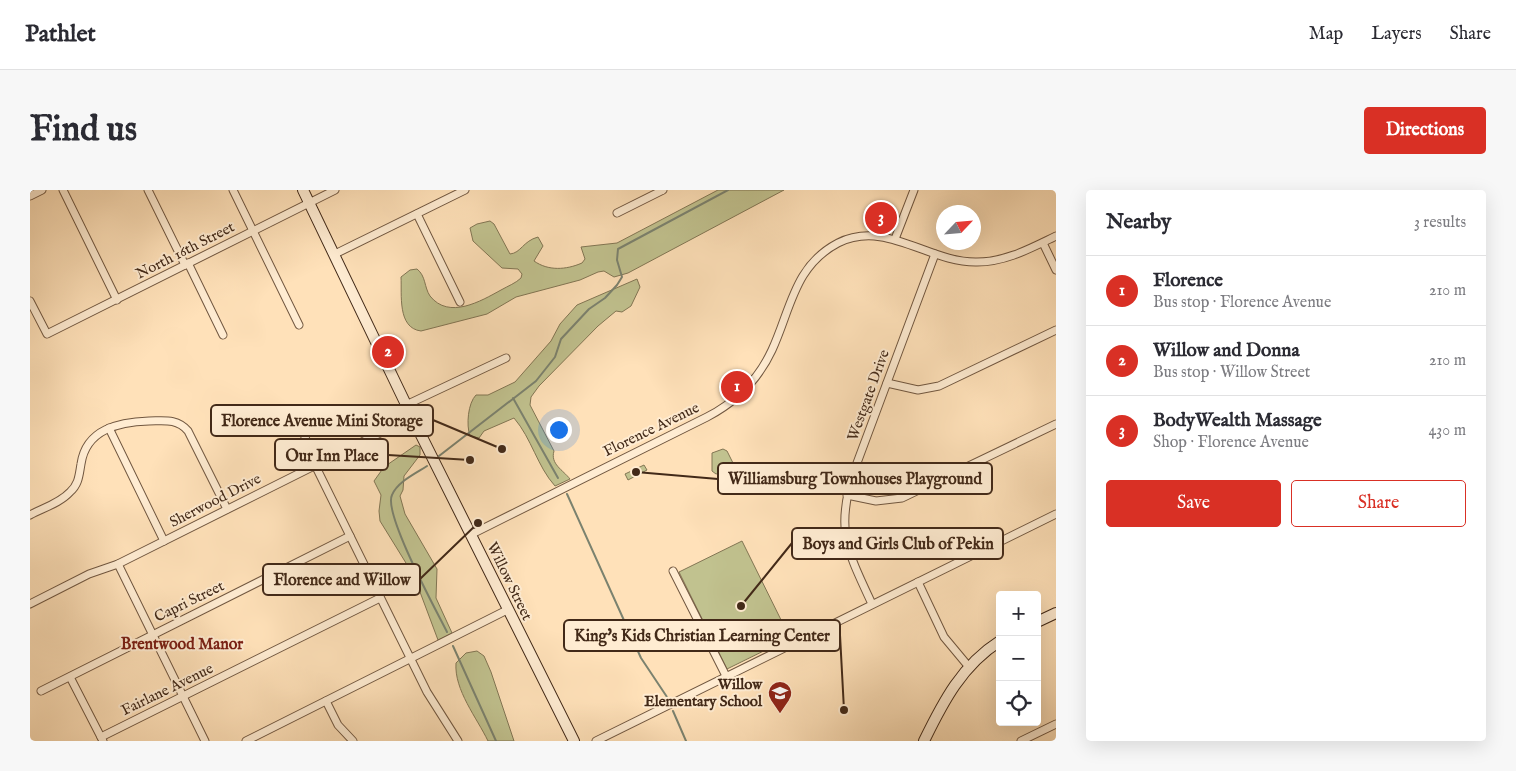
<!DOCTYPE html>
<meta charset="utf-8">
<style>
:root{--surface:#fff;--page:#f7f7f7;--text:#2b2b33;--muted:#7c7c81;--line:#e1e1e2;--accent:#d93025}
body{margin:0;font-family:"IM FELL English",serif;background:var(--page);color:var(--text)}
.controls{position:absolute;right:15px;bottom:15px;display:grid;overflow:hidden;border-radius:5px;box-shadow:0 5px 20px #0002}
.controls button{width:45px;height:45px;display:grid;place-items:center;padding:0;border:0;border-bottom:1px solid var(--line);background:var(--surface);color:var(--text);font:25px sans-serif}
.compass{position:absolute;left:906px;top:15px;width:45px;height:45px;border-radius:50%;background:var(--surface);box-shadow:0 5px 20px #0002;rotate:64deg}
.you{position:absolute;left:528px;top:239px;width:18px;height:18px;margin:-12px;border:4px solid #fff;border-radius:50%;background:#1a73e8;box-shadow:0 0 0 8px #1a73e833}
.badge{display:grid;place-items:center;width:32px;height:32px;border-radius:50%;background:var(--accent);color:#fff;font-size:16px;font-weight:700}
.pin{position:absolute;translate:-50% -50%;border:2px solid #fff;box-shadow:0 1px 5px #0006}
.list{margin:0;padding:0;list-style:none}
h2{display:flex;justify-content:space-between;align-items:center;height:65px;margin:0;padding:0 20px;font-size:21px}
h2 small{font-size:16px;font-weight:400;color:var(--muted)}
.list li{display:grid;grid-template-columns:32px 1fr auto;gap:15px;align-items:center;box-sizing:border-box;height:70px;padding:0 20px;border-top:1px solid var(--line)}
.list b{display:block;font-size:19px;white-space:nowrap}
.list p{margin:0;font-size:16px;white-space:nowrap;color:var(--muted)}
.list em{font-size:16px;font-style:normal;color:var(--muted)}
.actions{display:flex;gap:10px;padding:15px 20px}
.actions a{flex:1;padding:11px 0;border:1px solid var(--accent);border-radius:5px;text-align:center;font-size:18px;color:var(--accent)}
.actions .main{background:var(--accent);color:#fff}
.icon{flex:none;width:28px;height:28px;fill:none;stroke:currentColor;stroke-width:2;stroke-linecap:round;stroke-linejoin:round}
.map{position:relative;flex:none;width:1026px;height:551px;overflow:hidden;border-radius:5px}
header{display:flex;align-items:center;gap:30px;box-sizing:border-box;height:70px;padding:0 25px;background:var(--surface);border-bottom:1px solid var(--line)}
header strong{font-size:24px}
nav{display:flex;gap:28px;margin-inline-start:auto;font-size:18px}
.intro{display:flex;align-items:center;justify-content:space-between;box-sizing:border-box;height:120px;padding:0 30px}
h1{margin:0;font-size:35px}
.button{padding:12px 22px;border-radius:5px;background:var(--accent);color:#fff;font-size:18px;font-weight:700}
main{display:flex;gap:30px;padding:0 30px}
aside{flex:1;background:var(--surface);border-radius:5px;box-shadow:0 5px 20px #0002}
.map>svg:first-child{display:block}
.green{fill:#c1c28f;stroke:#827654}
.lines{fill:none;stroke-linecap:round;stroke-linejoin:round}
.stream{stroke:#7b826f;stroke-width:2}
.street-casing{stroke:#715740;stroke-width:9}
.secondary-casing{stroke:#422918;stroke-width:12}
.street{stroke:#ffecd2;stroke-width:7}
.secondary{stroke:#ffecd2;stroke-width:10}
.labels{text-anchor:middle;stroke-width:4;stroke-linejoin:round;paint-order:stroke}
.street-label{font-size:15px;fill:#422918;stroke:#ffecd2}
.poi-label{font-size:15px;font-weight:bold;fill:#422918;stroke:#ffecd2;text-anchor:end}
.neighbourhood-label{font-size:16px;font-weight:bold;fill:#7a1f14;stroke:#ffecd2}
.leader{fill:none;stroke:#422918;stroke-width:2}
.callout-dot{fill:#422918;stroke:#ffecd2;stroke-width:2}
.callout{fill:#ffecd2;stroke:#422918;stroke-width:2}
.callout-label{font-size:16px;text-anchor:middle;font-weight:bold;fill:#422918}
</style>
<header>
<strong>Pathlet</strong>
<nav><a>Map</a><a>Layers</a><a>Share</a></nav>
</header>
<div class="intro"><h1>Find us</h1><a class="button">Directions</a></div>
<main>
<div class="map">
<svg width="1026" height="551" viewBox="0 0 1026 551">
<rect width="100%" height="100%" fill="#ffe1b9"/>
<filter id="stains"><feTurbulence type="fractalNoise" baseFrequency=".004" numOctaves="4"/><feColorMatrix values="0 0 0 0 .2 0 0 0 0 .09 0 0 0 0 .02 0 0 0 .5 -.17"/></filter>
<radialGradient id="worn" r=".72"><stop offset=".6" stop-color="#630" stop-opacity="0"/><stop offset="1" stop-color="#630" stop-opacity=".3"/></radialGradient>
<g class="green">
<path d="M688 0H754L598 83 584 87 574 81 568 82 550 90 486 107 457 124 391 141C367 138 372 104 371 87L380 80 387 79C396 86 394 97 400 106 419 130 451 111 471 100 478 96 486 93 491 88L492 84 488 79 472 78 443 51 440 38 447 34 460 31 464 34 480 64C491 63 493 51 508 47L513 56 504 71C518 81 536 80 552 73L555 69 551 57 587 53Z"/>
<path d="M607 89 610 97 601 116 592 122 586 121 568 136 509 196 501 207 500 215 524 261C520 274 533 280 540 289L525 296C507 276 502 249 484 228L454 241 449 248 440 246C436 235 438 213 446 205H458L485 192 521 151 530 134 547 115Z"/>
<path d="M386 255 390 257V265L374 286 373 300 370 306 375 324 407 379 406 408 422 443 408 450 384 386 350 331 349 321 351 305 344 291 354 277Z"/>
<path d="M693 259 697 261 708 283 703 287 698 281 686 284 682 281V263Z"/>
<path d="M614 275 617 280 598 290 595 284Z"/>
<path d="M712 351 760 448 697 479 649 382Z"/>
<path d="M447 461 454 466 461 482 484 551H458C447 528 424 500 426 473L436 463Z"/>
</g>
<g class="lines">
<g class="stream">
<path d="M483 208 528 288"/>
<path d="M409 266 506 191 525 167 531 149 559 119 575 108 587 95 592 87 587 70 588 59 698 0"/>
<path d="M397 276C386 283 367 292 362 305 353 323 406 420 417 442"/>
<path d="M537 304 611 468 637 507"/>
<path d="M423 456 466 551"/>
<path d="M643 521 656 551"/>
</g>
<g class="street-casing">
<g id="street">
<path d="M33 0 87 110"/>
<path d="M118 0 155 75"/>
<path d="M203 0 269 135"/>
<path d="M0 6 12 0"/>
<path d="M587 23 633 0"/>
<path d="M387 24 430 112"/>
<path d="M865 49 884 0"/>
<path d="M1013 53 1026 80"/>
<path d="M305 64 435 0"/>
<path d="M158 73 193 145"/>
<path d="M0 111 17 144 305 0"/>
<path d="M857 193 888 200 909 196 1026 140"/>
<path d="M376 215 476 168"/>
<path d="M242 219 261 224 270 233 285 275 397 502 428 551"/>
<path d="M79 238 134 351"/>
<path d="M817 305 846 311 872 308 1026 234"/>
<path d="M0 325C13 318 30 313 40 302 49 294 49 285 51 274 56 239 89 232 119 231 133 231 147 228 158 241L197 319"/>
<path d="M440 345 677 227C706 212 728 190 742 160 761 119 764 76 808 53 856 29 899 73 947 72 976 72 1001 58 1026 46"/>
<path d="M88 374 175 551"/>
<path d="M643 381 696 486"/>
<path d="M888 392 914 447 939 477"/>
<path d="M0 414 59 384 88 374 382 227"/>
<path d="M842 414C817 360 805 340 824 281L905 64"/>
<path d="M40 487 73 551"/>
<path d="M11 501 320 346"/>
<path d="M296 511 308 535 323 551"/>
<path d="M71 547 350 408"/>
<path d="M216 551 477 420"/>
<path d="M566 551 1026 324"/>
<path d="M991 551 1026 534"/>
</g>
</g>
<g class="secondary-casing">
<g id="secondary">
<path d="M273 0 382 227 544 551"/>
<path d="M1007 432 1026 423"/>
<path d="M894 551C913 512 932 475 970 451"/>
</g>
</g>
<use href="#street" class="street"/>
<use href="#secondary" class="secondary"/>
</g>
<defs>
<g id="school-pin" transform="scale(1.25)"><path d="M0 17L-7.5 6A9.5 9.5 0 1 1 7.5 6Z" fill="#8f2418" stroke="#ffecd2"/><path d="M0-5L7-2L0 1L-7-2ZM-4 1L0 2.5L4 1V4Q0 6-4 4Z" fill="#fff"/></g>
</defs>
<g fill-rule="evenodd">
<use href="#school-pin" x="750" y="503"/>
</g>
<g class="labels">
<g class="street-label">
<text transform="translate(155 60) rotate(-27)" y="5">North 16th Street</text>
<text transform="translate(838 205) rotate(-70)" y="5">Westgate Drive</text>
<text transform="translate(621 239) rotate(-26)" y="5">Florence Avenue</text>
<text transform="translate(185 310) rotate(-27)" y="5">Sherwood Drive</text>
<text transform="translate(480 391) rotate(64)" y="5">Willow Street</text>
<text transform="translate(159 411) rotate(-26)" y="5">Capri Street</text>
<text transform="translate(137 499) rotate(-26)" y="5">Fairlane Avenue</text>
</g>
<g class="poi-label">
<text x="732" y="499">Willow<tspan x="732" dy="17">Elementary School</tspan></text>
</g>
<g class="neighbourhood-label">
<text x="152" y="459">Brentwood Manor</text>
</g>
</g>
<path class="leader" d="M472 259L403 230M440 270L358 265M606 282L688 289M711 416L762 353M448 333L390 389M814 520L810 445"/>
<g class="callout-dot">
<circle cx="472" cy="259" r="5"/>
<circle cx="440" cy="270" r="5"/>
<circle cx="606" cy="282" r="5"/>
<circle cx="711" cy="416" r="5"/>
<circle cx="448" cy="333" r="5"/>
<circle cx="814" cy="520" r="5"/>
</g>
<g class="callout">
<rect x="181" y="215" width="222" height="31" rx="5"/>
<rect x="245" y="249" width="113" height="31" rx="5"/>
<rect x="688" y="273" width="274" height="31" rx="5"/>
<rect x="762" y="338" width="211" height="31" rx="5"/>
<rect x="233" y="374" width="157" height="31" rx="5"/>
<rect x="534" y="430" width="276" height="31" rx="5"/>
</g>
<g class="callout-label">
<text x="292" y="236">Florence Avenue Mini Storage</text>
<text x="302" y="271">Our Inn Place</text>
<text x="825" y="294">Williamsburg Townhouses Playground</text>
<text x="868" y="359">Boys and Girls Club of Pekin</text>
<text x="312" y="395">Florence and Willow</text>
<text x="672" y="451">King's Kids Christian Learning Center</text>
</g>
<rect width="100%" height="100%" filter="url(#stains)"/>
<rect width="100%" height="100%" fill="url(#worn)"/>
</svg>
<div class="controls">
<button>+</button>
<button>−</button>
<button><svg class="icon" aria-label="locate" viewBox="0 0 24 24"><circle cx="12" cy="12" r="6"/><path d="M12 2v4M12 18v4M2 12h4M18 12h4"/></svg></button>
</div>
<svg class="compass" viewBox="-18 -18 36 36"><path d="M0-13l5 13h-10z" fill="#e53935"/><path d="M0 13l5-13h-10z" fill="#7c7c81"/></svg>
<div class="you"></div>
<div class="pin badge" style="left:707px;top:197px">1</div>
<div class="pin badge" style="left:358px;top:162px">2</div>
<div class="pin badge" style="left:851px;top:28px">3</div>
</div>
<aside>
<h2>Nearby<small>3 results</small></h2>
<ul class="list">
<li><span class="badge">1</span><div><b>Florence</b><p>Bus stop · Florence Avenue</p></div><em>210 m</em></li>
<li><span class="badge">2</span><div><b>Willow and Donna</b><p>Bus stop · Willow Street</p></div><em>210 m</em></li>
<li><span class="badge">3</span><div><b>BodyWealth Massage</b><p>Shop · Florence Avenue</p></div><em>430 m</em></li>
</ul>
<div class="actions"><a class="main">Save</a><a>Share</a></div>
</aside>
</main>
